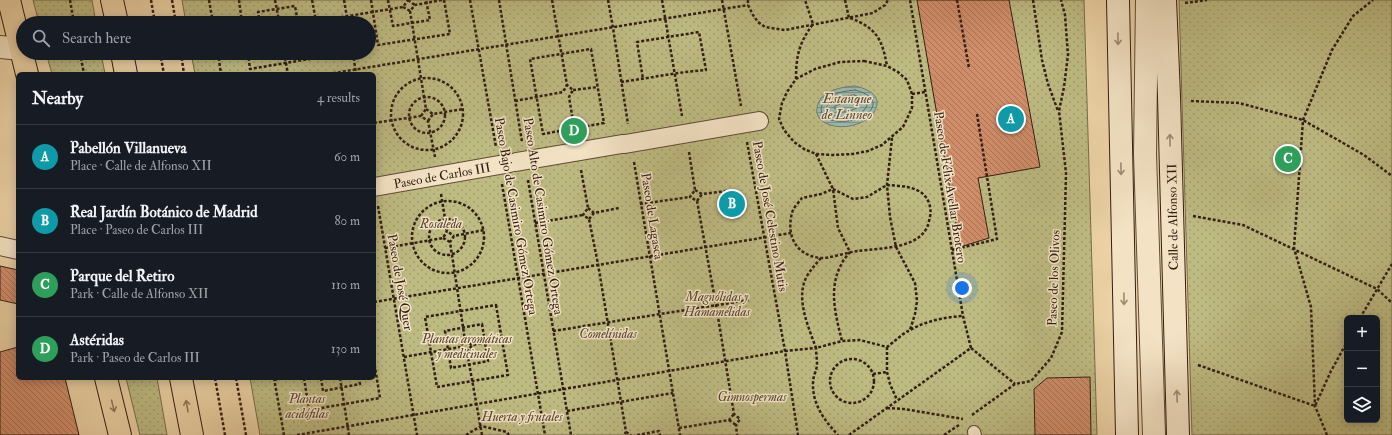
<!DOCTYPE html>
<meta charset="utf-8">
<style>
:root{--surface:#171b24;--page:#20242c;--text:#f1f3f6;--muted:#9ea1a6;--line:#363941;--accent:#8c9099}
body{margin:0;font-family:"IM FELL Double Pica",serif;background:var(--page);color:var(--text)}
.controls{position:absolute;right:12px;bottom:12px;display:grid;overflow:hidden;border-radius:6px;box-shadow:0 2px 10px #0003}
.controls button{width:36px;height:36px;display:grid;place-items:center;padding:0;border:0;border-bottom:1px solid var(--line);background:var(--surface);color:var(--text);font:20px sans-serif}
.you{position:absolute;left:962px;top:288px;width:14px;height:14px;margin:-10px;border:3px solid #fff;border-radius:50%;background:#1a73e8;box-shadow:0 0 0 6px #1a73e833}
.badge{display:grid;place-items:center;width:26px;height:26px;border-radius:50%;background:var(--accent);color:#fff;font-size:13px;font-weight:700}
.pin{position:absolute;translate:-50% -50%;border:2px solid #fff;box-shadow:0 1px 4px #0006}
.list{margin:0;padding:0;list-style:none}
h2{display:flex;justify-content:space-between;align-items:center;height:52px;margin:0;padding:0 16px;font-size:17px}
h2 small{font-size:13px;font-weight:400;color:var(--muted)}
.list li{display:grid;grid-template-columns:26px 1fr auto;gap:12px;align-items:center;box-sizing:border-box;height:64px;padding:0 16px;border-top:1px solid var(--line)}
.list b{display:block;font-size:15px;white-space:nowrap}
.list p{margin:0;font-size:13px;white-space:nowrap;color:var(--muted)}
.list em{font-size:13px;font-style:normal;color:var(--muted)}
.icon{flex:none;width:22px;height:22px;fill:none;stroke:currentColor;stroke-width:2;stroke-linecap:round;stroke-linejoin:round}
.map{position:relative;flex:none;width:1392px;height:435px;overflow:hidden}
.search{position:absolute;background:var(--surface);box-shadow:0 2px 10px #0003;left:16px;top:16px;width:360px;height:44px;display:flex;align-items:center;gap:10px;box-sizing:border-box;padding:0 14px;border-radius:22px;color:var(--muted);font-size:15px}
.panel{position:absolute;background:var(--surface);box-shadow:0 2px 10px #0003;left:16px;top:72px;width:360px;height:308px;border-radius:6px}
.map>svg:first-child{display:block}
.park{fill:url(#park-dots);stroke:#786c4b;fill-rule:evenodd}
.water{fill:url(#water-rules);stroke:#707a6e}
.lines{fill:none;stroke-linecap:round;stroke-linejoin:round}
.shore{stroke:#666a5f;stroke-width:1}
.building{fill:url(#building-back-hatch);stroke:#331e14}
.service-casing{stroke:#614b38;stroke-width:14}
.pedestrian-casing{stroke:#614b38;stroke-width:20}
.minor-casing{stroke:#614b38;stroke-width:24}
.tertiary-casing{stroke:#614b38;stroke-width:24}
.secondary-casing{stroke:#331e14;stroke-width:24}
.trunk-casing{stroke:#331e14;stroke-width:24}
.path{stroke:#331e14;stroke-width:2.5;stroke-dasharray:3 2;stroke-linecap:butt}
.service{stroke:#f3e2c4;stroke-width:12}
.pedestrian{stroke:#f3e2c4;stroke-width:18}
.minor{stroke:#f3e2c4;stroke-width:22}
.tertiary{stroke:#f3e2c4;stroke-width:22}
.secondary{stroke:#f3e2c4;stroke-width:22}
.trunk{stroke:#ecd2a5;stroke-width:22}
.oneway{stroke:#9d8a75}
.oneway2{stroke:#90785c}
.labels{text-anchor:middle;stroke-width:3;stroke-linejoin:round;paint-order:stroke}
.street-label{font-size:13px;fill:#331e14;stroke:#f3e2c4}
.park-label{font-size:13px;font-style:italic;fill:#564530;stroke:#f3e2c4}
.water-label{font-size:14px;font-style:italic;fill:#524c41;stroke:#f3e2c4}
</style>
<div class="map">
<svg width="1392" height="435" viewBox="0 0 1392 435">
<defs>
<pattern id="park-dots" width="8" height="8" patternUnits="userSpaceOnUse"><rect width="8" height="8" fill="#bdba82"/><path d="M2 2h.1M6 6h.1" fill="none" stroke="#a39f6f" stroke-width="1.8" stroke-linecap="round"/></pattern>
<pattern id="water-rules" width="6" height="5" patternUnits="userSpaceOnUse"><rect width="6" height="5" fill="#99b7aa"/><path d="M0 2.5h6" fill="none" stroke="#7d9489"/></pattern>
<pattern id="building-back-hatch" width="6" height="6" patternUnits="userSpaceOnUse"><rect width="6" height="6" fill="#d18e6b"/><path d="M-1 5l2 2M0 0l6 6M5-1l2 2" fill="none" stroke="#aa7357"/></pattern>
</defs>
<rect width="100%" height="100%" fill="#ecd2a5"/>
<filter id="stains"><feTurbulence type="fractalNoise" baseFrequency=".005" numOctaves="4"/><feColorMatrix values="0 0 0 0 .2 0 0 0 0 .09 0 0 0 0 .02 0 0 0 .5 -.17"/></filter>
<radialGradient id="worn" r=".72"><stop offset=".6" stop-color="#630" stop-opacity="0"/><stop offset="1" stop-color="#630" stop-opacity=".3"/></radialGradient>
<g class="park">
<path d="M33 0H92L96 23H39Z"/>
<path d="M182 0H1084L1097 435H260L250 378H374V74H195L191 53H369V23H186Z"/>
<path d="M1179 0H1392V435H1192ZM1347 318H1377V420H1347Z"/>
<path d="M46 53H101L105 74H52Z"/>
<path d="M126 378H157L167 435H140Z"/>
</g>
<path class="water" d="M855 86C868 89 884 96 874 112 864 127 835 132 821 120 818 117 816 113 817 109 818 91 841 87 855 86Z"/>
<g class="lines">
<g class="shore">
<path d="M855 90C895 100 861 128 831 120 817 116 819 102 831 96 838 92 846 91 855 90Z"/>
<path d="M854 95 861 97 868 102C865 119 837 122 826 111 826 98 844 96 854 95Z"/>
<path d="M854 101 859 103 860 105C854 112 842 113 834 108L835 106 846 102Z"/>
</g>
</g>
<g class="building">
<path d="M917 0H1009L1040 167 978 178 989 238 960 247Z"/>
<path d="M0 266 18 270V304L0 300Z"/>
<path d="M18 347V378H65L79 435H0V352Z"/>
<path d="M1090 377 1091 435H1035L1034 389 1047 378Z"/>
</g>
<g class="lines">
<g class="service-casing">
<path id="service" d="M974 432 975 435"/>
</g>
<g class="pedestrian-casing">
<g id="pedestrian">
<path d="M625 144 759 121"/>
<path d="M516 162 622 144"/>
<path d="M374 187 510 163"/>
<path d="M0 246 18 250"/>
</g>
</g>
<g class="minor-casing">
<path id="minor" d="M0 47 21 49"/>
</g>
<g class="tertiary-casing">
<path id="tertiary" d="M1147 0 1145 154 1154 435"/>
</g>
<g class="secondary-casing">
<g id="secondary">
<path d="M1118 0 1127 435"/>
<path d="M1165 0 1169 96 1178 435"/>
</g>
</g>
<g class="trunk-casing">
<g id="trunk">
<path d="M9 0 27 74"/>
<path d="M112 0 117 23"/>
<path d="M122 53 126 74"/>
<path d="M106 378 120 435"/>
<path d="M181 378 192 435"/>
</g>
</g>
<g class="path">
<path d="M70 0 74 23"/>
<path d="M151 0 155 23"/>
<path d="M172 0 176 23"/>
<path d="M209 0 213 23"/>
<path d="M239 0 242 23"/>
<path d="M275 0 279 21 282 23"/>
<path d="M312 0 316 21"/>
<path d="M344 0 348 23"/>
<path d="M371 0 378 45 450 34 444 0"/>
<path d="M388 0 393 26 430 20 426 0"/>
<path d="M408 0 415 5"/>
<path d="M470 0 496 147"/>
<path d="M499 0 522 142"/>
<path d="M552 0 567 85 573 90 569 97 575 133"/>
<path d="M608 0 613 28 628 124"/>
<path d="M662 0 682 116"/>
<path d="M722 0 741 106"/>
<path d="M748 0V5L753 15 758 22 765 27 785 30 873 13 885 5 888 0"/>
<path d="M845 0 849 18"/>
<path d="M957 0 969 68"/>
<path d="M1033 0 1042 60 1048 84 1058 111"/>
<path d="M1185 3 1207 0"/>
<path d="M403 7 410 11"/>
<path d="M850 18C876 28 882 38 887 66"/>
<path d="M260 23 258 12 295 6 298 23"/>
<path d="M306 23 403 7 408 0"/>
<path d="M591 49 604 123 543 134 530 59Z"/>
<path d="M80 53 84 74"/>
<path d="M160 53 164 74"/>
<path d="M181 53 184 74"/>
<path d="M218 53 221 74"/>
<path d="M248 53 250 69 321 57V53"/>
<path d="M284 53 288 74"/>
<path d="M353 53 356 74"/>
<path d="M864 61 887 66 898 72 907 80 912 94V108L903 127 882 145 868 151 853 154 832 155 816 154 804 149 794 142 784 130 779 119 782 103 787 92 796 79 815 69 840 62Z"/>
<path d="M328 74 748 5"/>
<circle cx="427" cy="114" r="36"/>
<path d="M796 79C796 56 799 43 813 24L805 0"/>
<path d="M621 82C650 78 678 72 706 70L699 32 637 42 643 79"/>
<path d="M573 90 598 87"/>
<path d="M912 94 925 92"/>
<circle cx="427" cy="115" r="18"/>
<path d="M515 101 563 92 567 85"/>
<path d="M1191 101 1239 103 1303 120 1364 155 1392 176"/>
<path d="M426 109 433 114"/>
<path d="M421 116 426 109 410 11 415 5 442 0"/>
<path d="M428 121 433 114 463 109"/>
<path d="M374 123 421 116 428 121 435 157"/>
<path d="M892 138 887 185 890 217 896 247 915 283 917 301 915 314 910 330"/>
<path d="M747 142 785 351 798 435"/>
<path d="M689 152 695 190 690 197 697 201 716 305 734 414 740 419 736 425 737 435"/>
<path d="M816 154 833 189 838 228 850 252C847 256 843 260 841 265 828 289 836 317 842 341"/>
<path d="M634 162 680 435"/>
<path d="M581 170 588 208 583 215 589 219 598 264 626 432 624 435"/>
<path d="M528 180 571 435"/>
<path d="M502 184 545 435"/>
<path d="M887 185C902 186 923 186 929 203 931 209 931 214 929 221 924 249 881 248 858 251 848 252 828 259 820 258 796 255 786 236 792 213 793 208 799 202 802 198L821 194 833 189 853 199 867 197Z"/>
<path d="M695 190 702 194 727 191"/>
<path d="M441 194 447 231 454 236"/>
<circle cx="448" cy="237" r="36"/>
<path d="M697 201 702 194"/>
<path d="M640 204 690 197"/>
<path d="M378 206 417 435"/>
<path d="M588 208 594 213"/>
<path d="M1193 216 1243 225 1377 289 1392 303"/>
<path d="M589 219 594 213 619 208"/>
<circle cx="447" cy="237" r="18"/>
<path d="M535 223 583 215"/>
<path d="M443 238 450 242"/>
<path d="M385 248 443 238 447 231"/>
<path d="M952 250 997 239 977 114"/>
<path d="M821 258C816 264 811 269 807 276 795 297 808 326 816 348L842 341 860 340 887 347C895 341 902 334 910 330 926 321 945 317 963 316"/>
<path d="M374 302 791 233"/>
<path d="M496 305 508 375 437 387 425 317Z"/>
<path d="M1360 318 1392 264"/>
<path d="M482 324 488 361 451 368 445 331Z"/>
<path d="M553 331 749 300"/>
<path d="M465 340 472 345 502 340"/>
<path d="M887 347V372L890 384 897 400"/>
<path d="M971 348 1015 384"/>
<path d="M467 352 472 345"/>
<path d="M404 357 460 347"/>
<circle cx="852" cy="381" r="22"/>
<path d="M1198 365 1315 406 1331 371 1347 342"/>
<path d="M873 374 887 372"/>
<path d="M215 378 225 435"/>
<path d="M236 378 246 435"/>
<path d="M274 378 284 435"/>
<path d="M304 378 309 410 380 398 374 361"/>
<path d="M321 378 323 391 360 384 359 378"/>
<path d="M340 378 349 435"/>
<path d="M274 380 284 378"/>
<path d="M887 408 904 409 963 419"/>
<path d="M567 411 673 393"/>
<path d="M972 415 1015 384 1031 381 1051 358 1062 332 1066 173 1059 111 1064 87 1068 55 1065 15 1061 0"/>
<path d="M729 420 736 425"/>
<path d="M679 428 729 420 734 414"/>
<path d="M626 432 631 435"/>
<path d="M297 435 785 351 816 348C816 353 817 359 817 364 817 370 813 376 813 382 812 404 824 420 838 435"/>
<path d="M466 435 481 426 507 432 509 435"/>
<path d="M482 435 467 352 460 347 465 340 450 242 454 236 484 230"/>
<path d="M637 435 659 431 660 435"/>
<path d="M849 435 971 348 963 316 910 0"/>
<path d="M944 435 959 425"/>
<path d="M1327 435 1315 406 1311 307 1294 248 1303 120 1332 50 1353 16 1373 0"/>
</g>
<use href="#service" class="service"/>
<use href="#pedestrian" class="pedestrian"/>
<use href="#minor" class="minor"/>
<use href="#tertiary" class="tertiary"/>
<use href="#secondary" class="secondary"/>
<use href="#trunk" class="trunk"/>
</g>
<defs><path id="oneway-shaft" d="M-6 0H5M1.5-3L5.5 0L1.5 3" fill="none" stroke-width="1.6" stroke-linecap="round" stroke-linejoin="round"/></defs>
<g class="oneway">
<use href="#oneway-shaft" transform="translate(1118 39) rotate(89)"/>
<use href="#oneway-shaft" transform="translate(1170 140) rotate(-91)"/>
<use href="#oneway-shaft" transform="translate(1121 169) rotate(89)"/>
<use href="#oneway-shaft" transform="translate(1124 299) rotate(89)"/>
<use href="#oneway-shaft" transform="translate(1177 396) rotate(-92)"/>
</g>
<g class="oneway2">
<use href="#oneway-shaft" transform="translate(113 406) rotate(76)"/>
<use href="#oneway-shaft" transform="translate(187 406) rotate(-100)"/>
</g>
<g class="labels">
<g class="street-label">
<text transform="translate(442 175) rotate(-10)" y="5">Paseo de Carlos III</text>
<text transform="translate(951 187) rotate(81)" y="5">Paseo de Félix Avellar Brotero</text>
<text transform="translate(517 216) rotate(80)" y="5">Paseo Bajo de Casimiro Gómez Ortega</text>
<text transform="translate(544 216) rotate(81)" y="5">Paseo Alto de Casimiro Gómez Ortega</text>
<text transform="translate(653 216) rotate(81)" y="5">Paseo de Lagasca</text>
<text transform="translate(771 216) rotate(80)" y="5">Paseo de José Celestino Mutis</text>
<text transform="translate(1172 217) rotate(-91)" y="5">Calle de Alfonso XII</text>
<text transform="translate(1053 278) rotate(-88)" y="5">Paseo de los Olivos</text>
<text transform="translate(401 282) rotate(80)" y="5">Paseo de José Quer</text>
</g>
<g class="park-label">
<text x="441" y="228">Rosaleda</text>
<text x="717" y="301">Magnólidas y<tspan x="717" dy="15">Hamamélidas</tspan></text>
<text x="608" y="338">Comelínidas</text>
<text x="467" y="343">Plantas aromáticas<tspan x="467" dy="15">y medicinales</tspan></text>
<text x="752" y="401">Gimnospermas</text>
<text x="307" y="403">Plantas<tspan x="307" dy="15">acidófilas</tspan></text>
<text x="522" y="421">Huerta y frutales</text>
</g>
<g class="water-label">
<text x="847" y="103">Estanque<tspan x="847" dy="16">de Linneo</tspan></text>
</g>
</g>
<rect width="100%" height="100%" filter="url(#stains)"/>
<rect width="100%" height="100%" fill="url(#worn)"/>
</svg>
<div class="controls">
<button>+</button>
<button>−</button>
<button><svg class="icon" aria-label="layers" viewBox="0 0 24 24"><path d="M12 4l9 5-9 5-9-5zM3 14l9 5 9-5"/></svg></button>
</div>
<div class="you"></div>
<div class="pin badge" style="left:1011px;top:119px;background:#0f9aa8">A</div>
<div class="pin badge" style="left:732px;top:204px;background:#0f9aa8">B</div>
<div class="pin badge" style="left:1288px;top:159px;background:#2e9e5b">C</div>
<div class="pin badge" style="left:574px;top:131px;background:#2e9e5b">D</div>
<div class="search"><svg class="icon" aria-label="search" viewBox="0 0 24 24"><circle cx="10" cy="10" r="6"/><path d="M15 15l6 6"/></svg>Search here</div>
<section class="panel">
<h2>Nearby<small>4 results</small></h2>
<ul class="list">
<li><span class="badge" style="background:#0f9aa8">A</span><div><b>Pabellón Villanueva</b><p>Place · Calle de Alfonso XII</p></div><em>60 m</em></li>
<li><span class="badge" style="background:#0f9aa8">B</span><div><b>Real Jardín Botánico de Madrid</b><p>Place · Paseo de Carlos III</p></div><em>80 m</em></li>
<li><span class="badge" style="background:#2e9e5b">C</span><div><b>Parque del Retiro</b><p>Park · Calle de Alfonso XII</p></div><em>110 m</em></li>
<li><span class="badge" style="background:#2e9e5b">D</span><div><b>Astéridas</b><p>Park · Paseo de Carlos III</p></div><em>130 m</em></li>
</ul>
</section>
</div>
